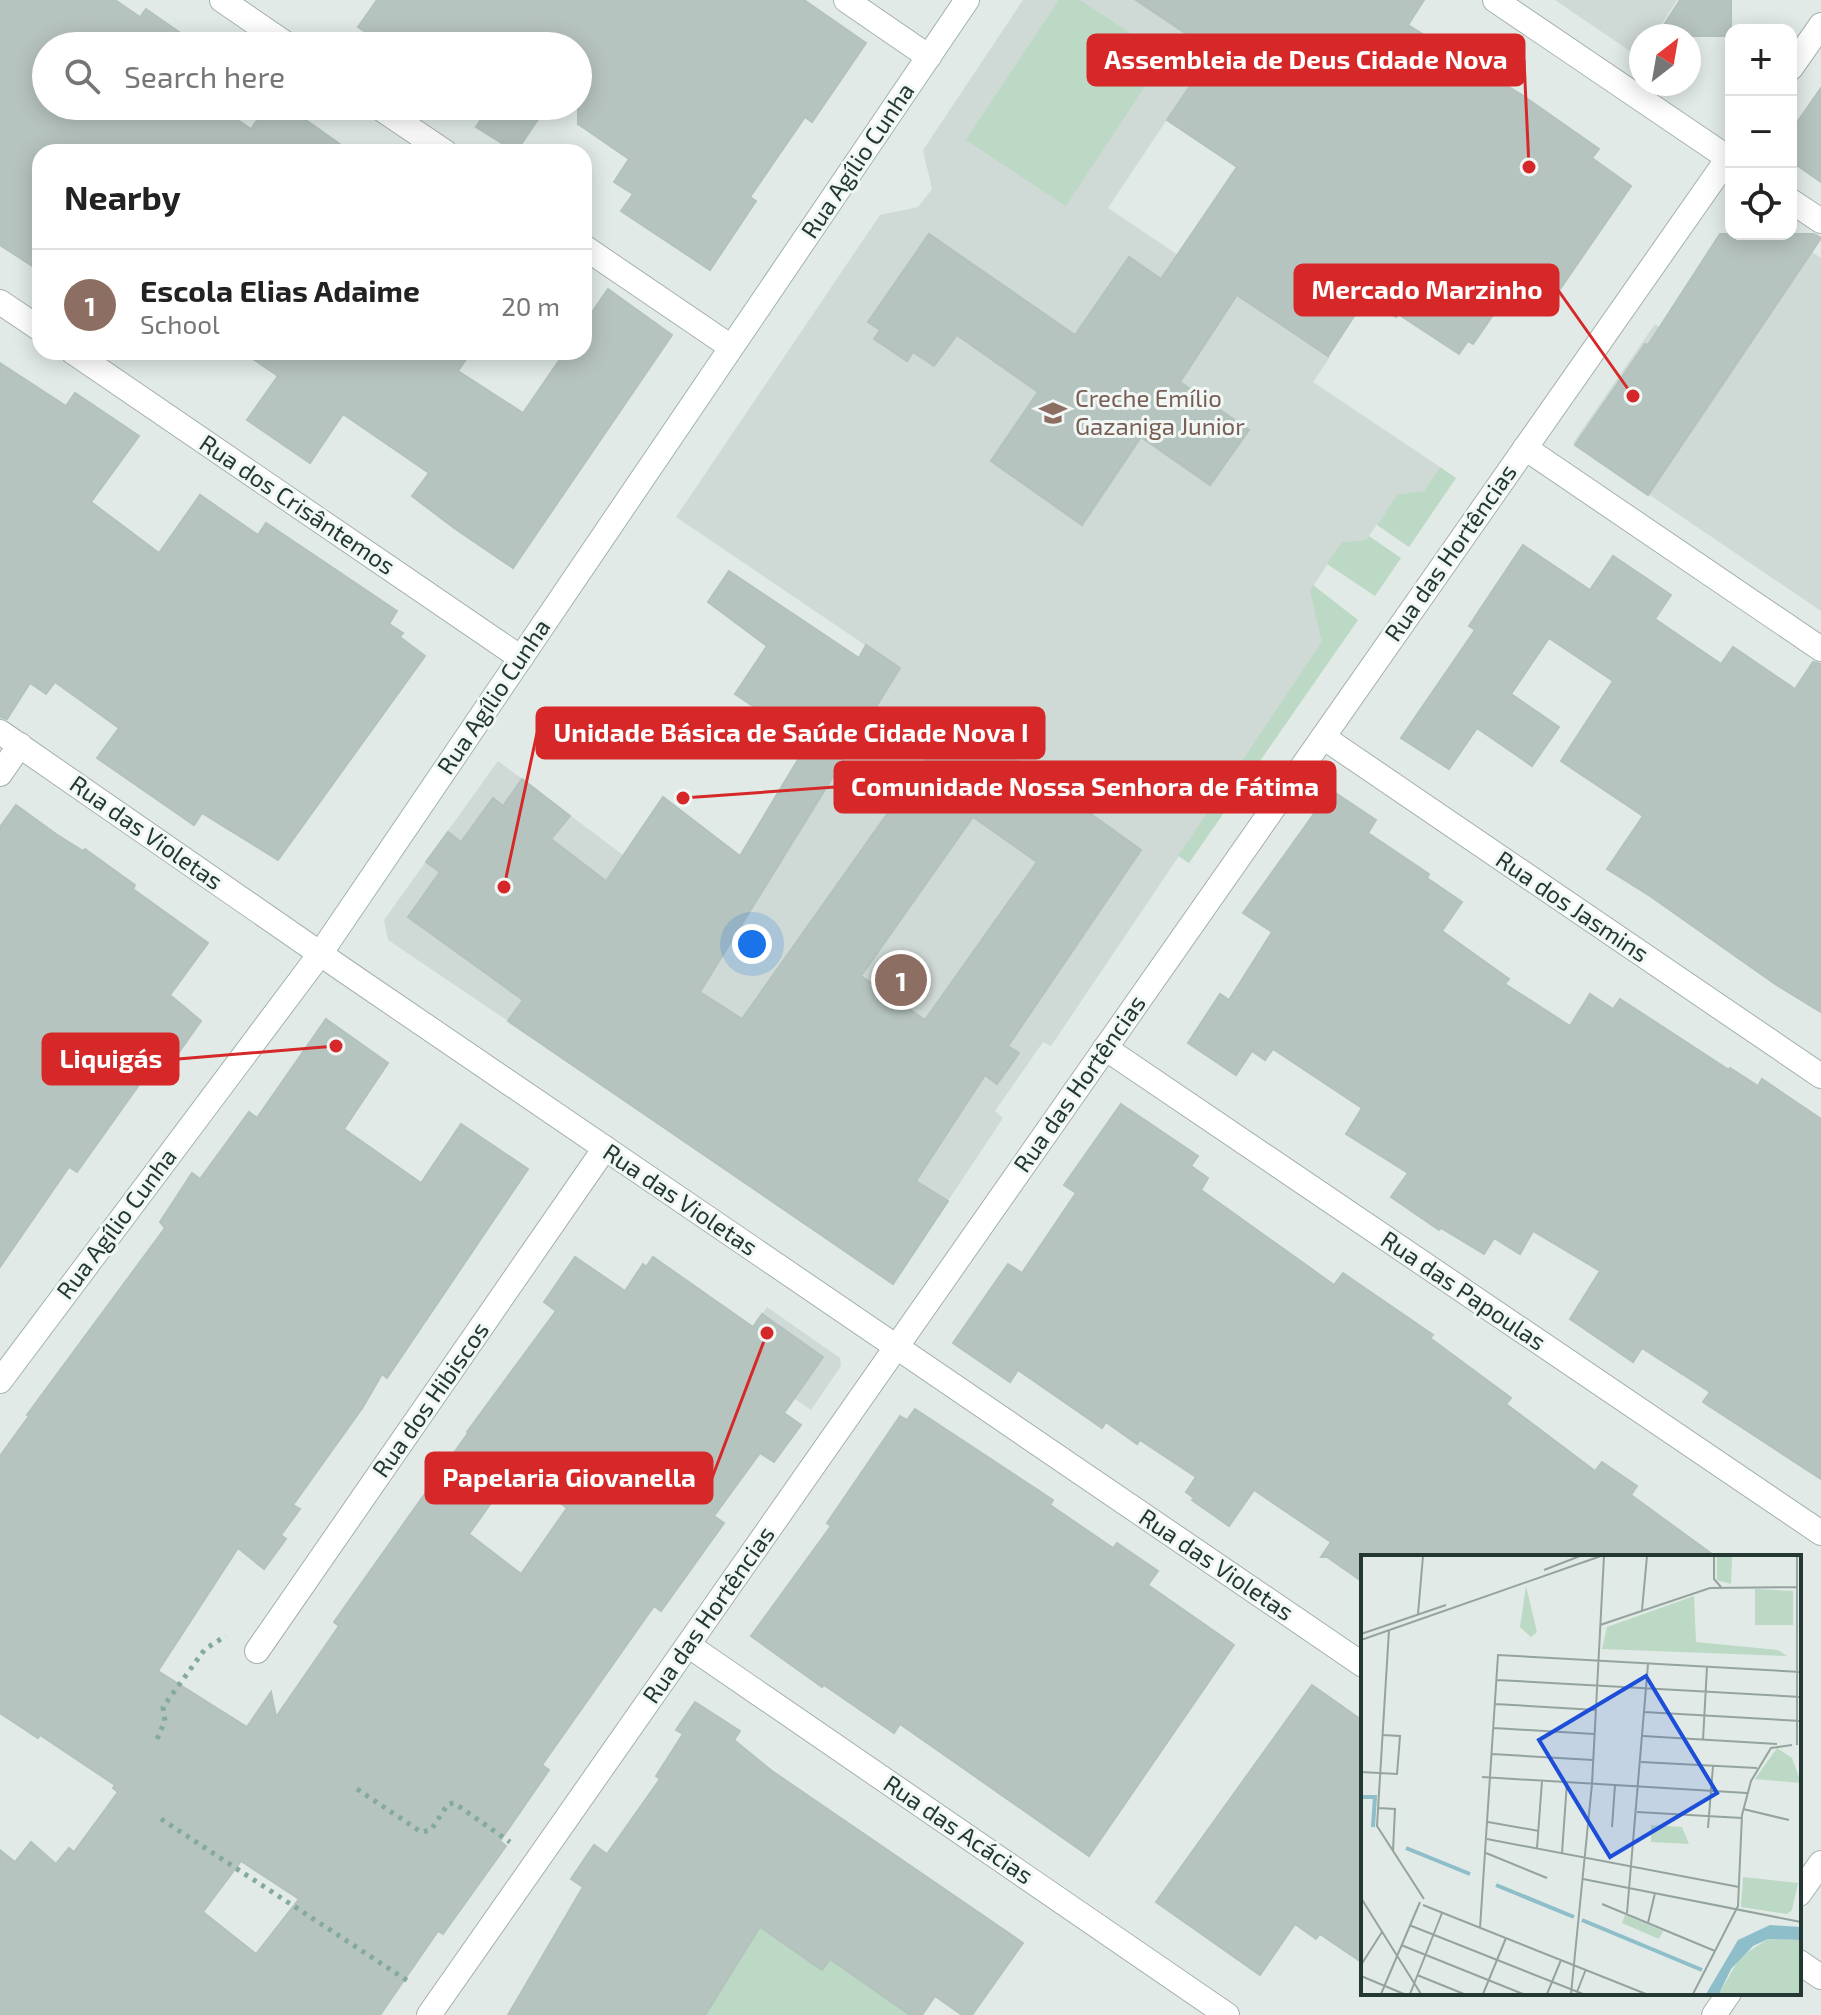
<!DOCTYPE html>
<meta charset="utf-8">
<style>
:root{--surface:#fff;--page:#f2f2f2;--text:#222;--muted:#767676;--line:#e0e0e0;--accent:#111827}
body{margin:0;font-family:"Exo 2",sans-serif;background:var(--page);color:var(--text)}
.controls{position:absolute;right:24px;top:24px;display:grid;overflow:hidden;border-radius:16px;box-shadow:0 4px 20px #0003}
.controls button{width:72px;height:72px;display:grid;place-items:center;padding:0;border:0;border-bottom:2px solid var(--line);background:var(--surface);color:var(--text);font:40px sans-serif}
.compass{position:absolute;left:1629px;top:24px;width:72px;height:72px;border-radius:50%;background:var(--surface);box-shadow:0 4px 20px #0003;rotate:31deg}
.you{position:absolute;left:752px;top:944px;width:28px;height:28px;margin:-20px;border:6px solid #fff;border-radius:50%;background:#1a73e8;box-shadow:0 0 0 12px #1a73e833}
.badge{display:grid;place-items:center;width:52px;height:52px;border-radius:50%;background:var(--accent);color:#fff;font-size:26px;font-weight:700}
.pin{position:absolute;translate:-50% -50%;border:4px solid #fff;box-shadow:0 2px 8px #0006}
.list{margin:0;padding:0;list-style:none}
h2{display:flex;justify-content:space-between;align-items:center;height:104px;margin:0;padding:0 32px;font-size:34px}
h2 small{font-size:26px;font-weight:400;color:var(--muted)}
.list li{display:grid;grid-template-columns:52px 1fr auto;gap:24px;align-items:center;box-sizing:border-box;height:112px;padding:0 32px;border-top:2px solid var(--line)}
.list b{display:block;font-size:30px;white-space:nowrap}
.list p{margin:0;font-size:26px;white-space:nowrap;color:var(--muted)}
.list em{font-size:26px;font-style:normal;color:var(--muted)}
.icon{flex:none;width:44px;height:44px;fill:none;stroke:currentColor;stroke-width:2;stroke-linecap:round;stroke-linejoin:round}
.map{position:relative;flex:none;width:1821px;height:2015px;overflow:hidden}
.search{position:absolute;background:var(--surface);box-shadow:0 4px 20px #0003;left:32px;top:32px;width:560px;height:88px;display:flex;align-items:center;gap:20px;box-sizing:border-box;padding:0 28px;border-radius:44px;color:var(--muted);font-size:30px}
.panel{position:absolute;background:var(--surface);box-shadow:0 4px 20px #0003;left:32px;top:144px;width:560px;height:216px;border-radius:24px}
.map>svg:first-child{display:block}
.built{fill:#cfd9d5}
.green{fill:#bbd9c4}
.building{fill:#b6c4bf;stroke:#b4c2bd;stroke-width:2;fill-rule:evenodd}
.lines{fill:none;stroke-linecap:round;stroke-linejoin:round}
.minor-casing{stroke:#a4b1ad;stroke-width:26}
.secondary-casing{stroke:#a1b4ae;stroke-width:26}
.path{stroke:#84aaa0;stroke-width:5;stroke-dasharray:4 6;stroke-linecap:butt}
.minor{stroke:#fff;stroke-width:24}
.secondary{stroke:#fff;stroke-width:24}
.labels{text-anchor:middle;stroke-width:6;stroke-linejoin:round;paint-order:stroke}
.street-label{font-size:24px;fill:#233833;stroke:#f1f7f4}
.education-label{font-size:24px;fill:#785e54;stroke:#f1f7f4;text-anchor:start}
.inset-river{fill:none;stroke:#8ebec9;stroke-width:4}
.inset-road{fill:none;stroke:#95a39e;stroke-width:2}
.view{fill:#1d4ed8;fill-opacity:0.15;stroke:#1d4ed8;stroke-width:4}
.inset-edge{fill:none;stroke:#233833;stroke-width:4}
.leader{fill:none;stroke:#d62828;stroke-width:3}
.callout-dot{fill:#d62828;stroke:#f1f7f4;stroke-width:3}
.callout{fill:#d62828;stroke:#d62828;stroke-width:3}
.callout-label{font-size:26px;text-anchor:middle;font-weight:bold;fill:#fff}
</style>
<div class="map">
<svg width="1821" height="2015" viewBox="0 0 1821 2015">
<rect width="100%" height="100%" fill="#e1eae6"/>
<g class="built">
<path d="M1023 0H1424L1334 135 1212 52 1108 208 1330 357 1313 382 1440 467 1424 491 1397 496 1366 540 1342 542 1310 591 1323 642 1051 1046 1043 1042 995 1111 1003 1118 896 1279 888 1281 624 1101 711 973 899 668 676 517 880 215 918 207 932 189 923 150Z"/>
<path d="M1555 0H1677L1654 36H1641L1640 58Z"/>
<path d="M1812 252 1821 258V611L1573 443 1655 324 1729 374Z"/>
<path d="M498 761 623 855 508 1021 388 940 384 920Z"/>
<path d="M767 1307 840 1358 841 1366 811 1410 795 1399 783 1415 721 1374Z"/>
</g>
<g class="green">
<path d="M1059 0H1080L1165 56 1066 206 966 140Z"/>
<path d="M1440 467 1456 478 1409 547 1377 525 1397 495 1424 491Z"/>
<path d="M1369 536 1401 558 1375 596 1327 564 1342 542 1366 540Z"/>
<path d="M1313 585 1358 620 1189 863 1178 856 1322 642 1310 591Z"/>
<path d="M761 1927 822 1970 830 1959 911 2015H705Z"/>
</g>
<g class="building">
<path d="M0 0H115L140 17 146 9 199 46H46V106H217L251 129 267 106H286L351 152H40V271L0 245Z"/>
<path d="M377 0H804L866 43 812 122 805 117 750 197 756 201 710 270 621 211 633 194 614 182 629 159 578 124V46H448L426 32 417 46H386L358 27Z"/>
<path d="M1136 0H1424L1408 25 1522 95 1599 149 1592 158 1631 186 1560 289 1527 266 1473 344 1468 341 1459 354 1398 314 1396 317 1369 299 1365 306 1362 304 1328 356 1237 295 1180 382 1249 430 1210 485 1141 437 1082 525 991 461 1038 392 957 335 934 366 913 352 907 361 874 339 880 330 868 322 929 234 1075 335 1129 257 1161 279 1237 167 1167 120 1213 52Z"/>
<path d="M1680 0H1731V36H1657Z"/>
<path d="M1821 88V182L1791 161V131Z"/>
<path d="M490 106H547L516 152 476 127Z"/>
<path d="M1720 234H1814L1821 238 1648 495 1575 445 1645 344 1648 345Z"/>
<path d="M608 289 672 335 513 568 454 528 412 496 429 473 343 414 310 463 247 420 278 376 243 352H471L458 371 523 413 565 352H584V324Z"/>
<path d="M0 363 66 406 75 393 139 436 91 502 159 553 200 495 258 535 266 523 397 611 389 624 403 633 400 637 425 656 278 860 202 813 194 825 97 758 119 728 55 682 46 694 30 683 7 719 0 717Z"/>
<path d="M1523 545 1590 590 1613 556 1671 595 1655 619 1721 664 1733 647 1795 689 1813 662 1821 664V1012L1775 984 1650 896 1607 869 1643 816 1561 761 1613 681 1549 638 1511 694 1559 727 1532 766 1477 728 1449 769 1401 738 1475 630 1469 626Z"/>
<path d="M729 571 859 658 866 645 900 668 700 992 742 1019 953 721 1007 757 1009 755 1141 850 1008 1046 1019 1053 997 1084 985 1075 916 1181 948 1201 893 1284 508 1021 523 1000 408 917 440 872 426 862 448 832 461 842 493 798 503 806 522 779 570 816 551 839 606 881 663 797 740 856 808 743 735 694 767 646 708 602ZM973 817 1037 862 925 1020 861 976Z"/>
<path d="M1331 790 1376 820 1368 833 1429 874 1427 878 1462 902 1442 931 1509 979 1505 984 1570 1026 1590 994 1613 1009 1620 999 1729 1070 1730 1068 1758 1086 1762 1079 1821 1119V1479L1703 1402 1710 1392 1642 1348 1633 1362 1570 1319 1600 1271 1533 1231 1520 1254 1494 1238 1484 1254 1441 1228 1439 1230 1391 1197 1408 1173 1346 1134 1362 1108 1273 1049 1265 1060 1252 1051 1236 1075 1188 1043 1220 994 1229 1000 1272 932 1243 913Z"/>
<path d="M16 805 56 834 83 851 85 849 135 885 133 889 208 943 170 995 201 1021 177 1055 166 1047 77 1172 69 1167 0 1267V827Z"/>
<path d="M326 1019 388 1063 344 1129 421 1183 461 1124 528 1169 387 1378 382 1374 363 1407 293 1505 300 1509 281 1535 286 1539 264 1569 238 1548 158 1671 247 1727 271 1692 276 1717 339 1626 334 1622 468 1433 467 1432 556 1311 544 1302 575 1257 625 1291 643 1264 646 1267 653 1257 753 1327 762 1314 823 1357 784 1413 801 1425 774 1462 760 1453 714 1516 724 1523 661 1611 654 1606 542 1765 549 1770 500 1841 506 1846 443 1934 438 1931 380 2015H0V1850L15 1862 31 1842 56 1864 69 1848 74 1852 118 1792 113 1788 115 1785 40 1735 38 1738 0 1713V1456L29 1416 27 1415 165 1228 160 1222 192 1173 200 1179 249 1112 257 1118ZM515 1469 567 1508 521 1574 469 1534ZM241 1861 299 1899 256 1954 203 1912Z"/>
<path d="M1121 1104 1198 1156 1191 1166 1208 1178 1201 1190 1334 1285 1343 1273 1433 1335 1430 1338 1511 1398 1506 1404 1595 1471 1602 1462 1637 1486 1631 1495 1716 1557H1363V1582L1327 1557H1321L1331 1542 1254 1490 1229 1526 1192 1500 1194 1498 1186 1492 1196 1477 1140 1440 1137 1444 1106 1422 1102 1428 1018 1370 1010 1382 953 1343 1008 1264 1022 1273 1076 1193 1064 1185Z"/>
<path d="M915 1409 1053 1500 1050 1505 1113 1548 1117 1543 1158 1571 1148 1585 1234 1645 1089 1856 900 1724 894 1733 824 1685 822 1687 751 1636 831 1526 827 1523 900 1416 907 1420Z"/>
<path d="M1312 1685 1363 1721V1963L1320 1934 1316 1939 1295 1924 1260 1975 1156 1902Z"/>
<path d="M695 1702 740 1731 734 1740 772 1771 1023 1943 972 2015H962L935 1996 922 2015H910L830 1959 822 1970 760 1927 705 2015H508L583 1887 571 1879 594 1845 607 1854 660 1779 656 1776 683 1734 676 1730Z"/>
</g>
<g class="lines">
<g class="minor-casing">
<g id="minor">
<path d="M222 0 289 46"/>
<path d="M846 0 929 57"/>
<path d="M1495 0 1731 160"/>
<path d="M1791 68 1821 25"/>
<path d="M377 106 445 152"/>
<path d="M1791 201 1821 221"/>
<path d="M584 247 731 347"/>
<path d="M0 302 40 329"/>
<path d="M73 352 521 658"/>
<path d="M1525 448 1821 649"/>
<path d="M0 732 348 973 1363 1665"/>
<path d="M1323 737 1821 1076"/>
<path d="M0 774 20 745"/>
<path d="M1105 1048 1821 1533"/>
<path d="M688 1645 1227 2015"/>
<path d="M257 1651 605 1148"/>
<path d="M1799 1894 1821 1863"/>
<path d="M1799 1962 1821 1977"/>
<path d="M429 2015 1731 154"/>
<path d="M1714 2015 1729 1993"/>
</g>
</g>
<g class="secondary-casing">
<path id="secondary" d="M0 1381 320 954 967 0"/>
</g>
<g class="path">
<path d="M157 1739 165 1721 163 1707 205 1649 226 1636"/>
<path d="M357 1789 421 1832 431 1830 448 1804 454 1803 510 1842"/>
<path d="M161 1819 411 1983"/>
</g>
<use href="#minor" class="minor"/>
<use href="#secondary" class="secondary"/>
</g>
<defs>
<g id="school-bare" transform="scale(2.16)"><path d="M0-5L7-2L0 1L-7-2ZM-4 1L0 2.5L4 1V4Q0 6-4 4Z" fill="#8d6e63" stroke="#f1f7f4" stroke-width="2.5" paint-order="stroke"/></g>
</defs>
<g fill-rule="evenodd">
<use href="#school-bare" x="1053" y="413"/>
</g>
<g class="labels">
<g class="street-label">
<text transform="translate(858 161) rotate(-56)" y="8">Rua Agílio Cunha</text>
<text transform="translate(297 505) rotate(34)" y="8">Rua dos Crisântemos</text>
<text transform="translate(1451 553) rotate(-55)" y="8">Rua das Hortências</text>
<text transform="translate(494 697) rotate(-56)" y="8">Rua Agílio Cunha</text>
<text transform="translate(146 833) rotate(35)" y="8">Rua das Violetas</text>
<text transform="translate(1572 907) rotate(34)" y="8">Rua dos Jasmins</text>
<text transform="translate(1080 1084) rotate(-55)" y="8">Rua das Hortências</text>
<text transform="translate(680 1200) rotate(34)" y="8">Rua das Violetas</text>
<text transform="translate(117 1224) rotate(-53)" y="8">Rua Agílio Cunha</text>
<text transform="translate(1463 1291) rotate(34)" y="8">Rua das Papoulas</text>
<text transform="translate(431 1400) rotate(-55)" y="8">Rua dos Hibiscos</text>
<text transform="translate(1216 1565) rotate(34)" y="8">Rua das Violetas</text>
<text transform="translate(709 1615) rotate(-55)" y="8">Rua das Hortências</text>
<text transform="translate(958 1830) rotate(34)" y="8">Rua das Acácias</text>
</g>
<g class="education-label">
<text x="1075" y="407">Creche Emílio<tspan x="1075" dy="28">Gazaniga Junior</tspan></text>
</g>
</g>
<g transform="translate(1361 1555)">
<rect width="440" height="440" fill="#e1eae6"/>
<path d="M356 1H371L370 29 356 25ZM165 31 176 77 170 82 159 72ZM394 34 432 36V70H394ZM333 41 335 87 417 95 426 101 241 94 246 72ZM416 193 431 203 440 228 394 224ZM290 270 321 272 328 289 290 287ZM382 322 437 328 431 355 426 359 380 352ZM264 360 302 376 298 384 261 368ZM407 384 440 385V439H358L379 402Z" fill="#bbd9c4"/>
<path d="M409 370 440 372V385L407 384 392 391 370 414 358 439H345L377 385Z" fill="#8ebec9"/>
<path class="inset-river" d="M0 242H14L12 272M45 293 109 319M135 330 213 362M221 365 341 415"/>
<path class="inset-road" d="M353 1V24L360 32M183 15 219 1M281 55 286 1M57 59 62 1M239 70 349 33 436 32M28 75 16 271 63 344M0 79 85 50M0 85 240 1M136 125 440 142M134 149 235 155M283 157 440 166M133 173 233 179M282 181 416 189M342 185 346 112M436 190V1M131 199 232 205M280 207 396 213M0 217 36 219 39 181 21 180M121 222 386 238M17 253 34 254 32 296M382 254 428 265M276 257 381 263M127 267 178 276M251 272 254 230M347 273 352 211M126 284 378 332M176 293 181 226M125 298 186 323M201 298 206 227M222 324 440 367M0 343 60 439M241 349 354 396M62 350 285 439M266 358 287 109M287 368 294 338M48 370 222 439M119 373 137 100 440 117M40 390 162 439M0 410 21 377M56 420 103 439M0 421 43 439M216 437 225 414M20 439 59 347M49 439 81 358M122 439 145 383M186 439 200 405M210 439 231 229 243 1M332 439 377 351 381 260 390 226 410 193 431 190"/>
<path class="view" d="M285 121 356 238 249 302 178 185Z"/>
<rect width="440" height="440" class="inset-edge"/>
</g>
<path class="leader" d="M1529 167L1524 60M1633 396L1558 290M504 887L537 733M683 798L835 787M336 1046L178 1059M767 1333L712 1478"/>
<g class="callout-dot">
<circle cx="1529" cy="167" r="8"/>
<circle cx="1633" cy="396" r="8"/>
<circle cx="504" cy="887" r="8"/>
<circle cx="683" cy="798" r="8"/>
<circle cx="336" cy="1046" r="8"/>
<circle cx="767" cy="1333" r="8"/>
</g>
<g class="callout">
<rect x="1088" y="35" width="436" height="50" rx="8"/>
<rect x="1295" y="265" width="263" height="50" rx="8"/>
<rect x="537" y="708" width="507" height="50" rx="8"/>
<rect x="835" y="762" width="500" height="50" rx="8"/>
<rect x="43" y="1034" width="135" height="50" rx="8"/>
<rect x="426" y="1453" width="286" height="50" rx="8"/>
</g>
<g class="callout-label">
<text x="1306" y="69">Assembleia de Deus Cidade Nova</text>
<text x="1427" y="299">Mercado Marzinho</text>
<text x="791" y="742">Unidade Básica de Saúde Cidade Nova I</text>
<text x="1085" y="796">Comunidade Nossa Senhora de Fátima</text>
<text x="111" y="1068">Liquigás</text>
<text x="569" y="1487">Papelaria Giovanella</text>
</g>
</svg>
<div class="controls">
<button>+</button>
<button>−</button>
<button><svg class="icon" aria-label="locate" viewBox="0 0 24 24"><circle cx="12" cy="12" r="6"/><path d="M12 2v4M12 18v4M2 12h4M18 12h4"/></svg></button>
</div>
<svg class="compass" viewBox="-18 -18 36 36"><path d="M0-13l5 13h-10z" fill="#e53935"/><path d="M0 13l5-13h-10z" fill="#767676"/></svg>
<div class="you"></div>
<div class="pin badge" style="left:901px;top:980px;background:#8d6e63">1</div>
<div class="search"><svg class="icon" aria-label="search" viewBox="0 0 24 24"><circle cx="10" cy="10" r="6"/><path d="M15 15l6 6"/></svg>Search here</div>
<section class="panel">
<h2>Nearby<small></small></h2>
<ul class="list">
<li><span class="badge" style="background:#8d6e63">1</span><div><b>Escola Elias Adaime</b><p>School</p></div><em>20 m</em></li>
</ul>
</section>
</div>
